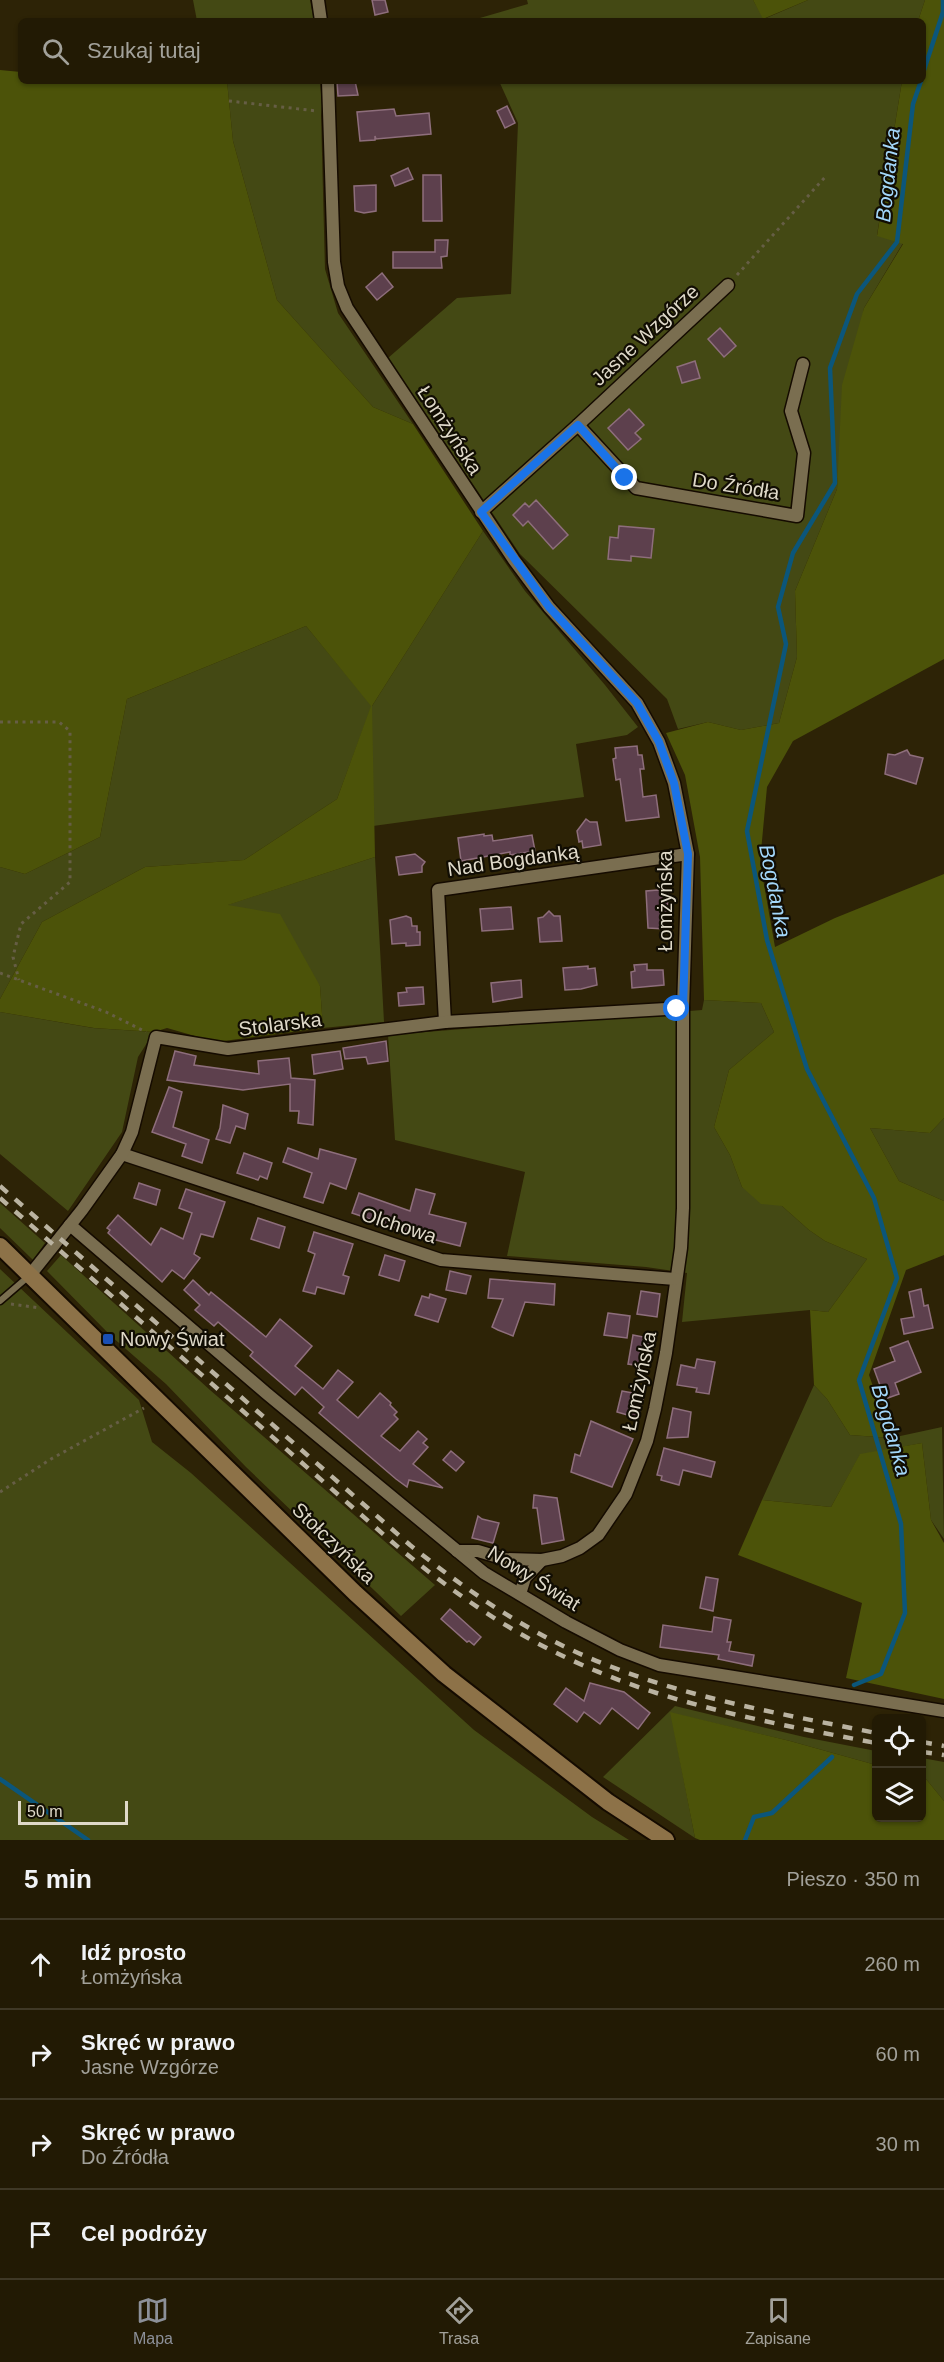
<!DOCTYPE html>
<html lang="pl">
<meta charset="utf-8">
<style>
:root{--surface:#221a04;--page:#2a230e;--text:#f1f3f6;--muted:#a2a19a;--line:#3f3826;--accent:#8c9099}
body{margin:0;font-family:Helvetica,sans-serif;background:var(--page);color:var(--text)}
.controls{position:absolute;right:18px;bottom:18px;display:grid;overflow:hidden;border-radius:9px;box-shadow:0 2px 4px #0004}
.controls button{width:54px;height:54px;display:grid;place-items:center;padding:0;border:0;border-bottom:2px solid var(--line);background:var(--surface);color:var(--text);font:30px sans-serif}
.scale{position:absolute;left:18px;bottom:15px;width:110px;box-sizing:border-box;padding-left:6px;border:3px solid #dfd9c9;border-top:0;font-size:16px;line-height:21px;white-space:nowrap;color:#dfd9c9;-webkit-text-stroke:4px #110d03;paint-order:stroke}
.stop{position:absolute;width:18px;height:18px;margin:-14px;border:4px solid #1a73e8;border-radius:50%;background:#fff}
.stop.end{background:#1a73e8;border-color:#fff;box-shadow:0 2px 6px #0008}
.list{margin:0;padding:0;list-style:none}
h2{display:flex;justify-content:space-between;align-items:center;height:78px;margin:0;padding:0 24px;font-size:26px}
h2 small{font-size:20px;font-weight:400;color:var(--muted)}
.list li{display:grid;grid-template-columns:39px 1fr auto;gap:18px;align-items:center;box-sizing:border-box;height:90px;padding:0 24px;border-top:2px solid var(--line)}
.list b{display:block;font-size:22px;white-space:nowrap}
.list p{margin:0;font-size:20px;white-space:nowrap;color:var(--muted)}
.list em{font-size:20px;font-style:normal;color:var(--muted)}
.icon{flex:none;width:33px;height:33px;fill:none;stroke:currentColor;stroke-width:2;stroke-linecap:round;stroke-linejoin:round}
.map{position:relative;flex:none;width:944px;height:1840px;overflow:hidden}
.search{position:absolute;background:var(--surface);box-shadow:0 2px 4px #0004;left:18px;right:18px;top:18px;height:66px;display:flex;align-items:center;gap:15px;box-sizing:border-box;padding:0 21px;border-radius:9px;color:var(--muted);font-size:22px}
.sheet{height:438px;background:var(--surface)}
nav{display:flex;justify-content:space-around;align-items:center;box-sizing:border-box;height:84px;border-top:2px solid var(--line);background:var(--surface);font-size:16px;color:var(--muted)}
nav a{display:grid;justify-items:center;gap:3px}
nav .on{color:var(--accent)}
.map>svg:first-child{display:block}
.green{fill:#444914}
.forest{fill:#4c5309}
.lines{fill:none;stroke-linecap:round;stroke-linejoin:round}
.stream{stroke:#0b567b;stroke-width:4.5}
.building{fill:#5d404d;stroke:#8e6e7c;stroke-width:1.5}
.lane-casing{stroke:#150b00;stroke-width:9}
.street-casing{stroke:#150b00;stroke-width:15}
.secondary-casing{stroke:#150b00;stroke-width:20}
.path{stroke:#665e45;stroke-width:3;stroke-dasharray:3 4.5;stroke-linecap:butt}
.lane{stroke:#7a6e50;stroke-width:6}
.street{stroke:#7a6e50;stroke-width:12}
.secondary{stroke:#8d7248;stroke-width:16}
.rail{stroke:#bab3a1;stroke-width:4.5;stroke-dasharray:10 10;stroke-linecap:butt}
.route{stroke:#1a73e8;stroke-width:8}
.transit-dot{fill:#1a4fb4;stroke:#110d03;stroke-width:2}
.labels{text-anchor:middle;stroke-width:4.5;stroke-linejoin:round;paint-order:stroke}
.street-label{font-size:20px;fill:#dfd9c9;stroke:#110d03}
.poi-label{font-size:20px;fill:#dfd9c9;stroke:#110d03;text-anchor:start}
.water-label{font-size:21px;font-style:italic;fill:#a3d7fa;stroke:#110d03}
</style>
<div class="map">
<svg width="944" height="1840" viewBox="0 0 944 1840">
<rect width="100%" height="100%" fill="#2d2306"/>
<g class="green">
<path d="M193 0H310L314 21H197Z"/>
<path d="M527 0H753L764 19 808 0H925L918 21 473 20 528 4Z"/>
<path d="M227 81H320L322 106 321 115 325 269 338 313 413 424 373 407 277 300 233 141Z"/>
<path d="M499 81H902L877 235 903 243 864 308 841 442 837 489 795 591 797 657 779 723 741 730 708 722 678 729 667 699 520 554 388 358 457 298 511 294 518 123Z"/>
<path d="M483 531 525 591 605 685 638 727 627 735 576 744 584 797 373 826 371 708 337 799 244 860 145 867 42 922 0 999V867L25 874 100 837 127 699 306 626 372 706Z"/>
<path d="M375 857 384 1022 323 1028 320 986 227 905Z"/>
<path d="M704 1000 761 1003 774 1032 729 1070 714 1127 730 1155 742 1187 782 1206 809 1230 825 1241 867 1259 828 1312 810 1310 682 1322 687 1273 646 1267 507 1256 525 1172 395 1140 388 1035 702 1010Z"/>
<path d="M0 1012 93 1028 154 1032 138 1057 122 1132 68 1211 0 1154Z"/>
<path d="M944 1118V1201L899 1181 870 1128 930 1133Z"/>
<path d="M0 1203 45 1243 33 1260 0 1228Z"/>
<path d="M61 1255 210 1390 435 1585 401 1616 246 1467 166 1384 111 1336 47 1271Z"/>
<path d="M0 1269 139 1400 152 1442 191 1473 474 1730 592 1817 629 1840H0Z"/>
<path d="M814 1385 827 1399 850 1435 891 1438 942 1427 944 1539 931 1520 922 1443 860 1455 831 1507 762 1500Z"/>
<path d="M675 1706 804 1737 876 1751V1765L790 1741 671 1713 695 1838 603 1777Z"/>
<path d="M922 1758 944 1762V1801L926 1779 922 1778Z"/>
</g>
<g class="forest">
<path d="M753 0H808L763 19Z"/>
<path d="M925 0H944V659L793 741 767 787 760 862 775 947 835 918 944 874V1118L930 1133 870 1128 899 1181 944 1201V1255L906 1270 869 1375 891 1438 850 1435 827 1399 814 1385 810 1310 828 1312 867 1259 825 1241 809 1230 782 1206 761 1204 742 1187 730 1155 714 1127 729 1070 774 1032 761 1003 704 1000 700 857 685 775 666 733 708 722 741 730 779 723 797 657 795 591 837 489 842 385 864 308 903 244 877 236 902 81H923V21H918Z"/>
<path d="M0 70 21 72V81H227L233 141 277 300 373 407 413 424 483 531 372 706 375 857 228 905 280 914 320 986 323 1028 216 1042 167 1028 154 1032 94 1028 0 1012V999L42 922 145 867 244 860 337 799 371 706 306 626 127 699 100 837 25 874 0 867Z"/>
<path d="M922 1443 931 1520 944 1543V1699L846 1678 862 1603 738 1555 762 1500 831 1507 860 1454Z"/>
<path d="M670 1712 790 1741 876 1765V1818H922V1778L926 1779 944 1801V1840H700L695 1838Z"/>
</g>
<g class="lines">
<g class="stream">
<path d="M923 73 943 12V0"/>
<path d="M854 1685 881 1674 905 1613 901 1524 859 1380 897 1278 874 1198 807 1069 767 940 747 831 786 644 778 607 793 553 835 483 830 368 857 294 897 242 913 104 921 81"/>
<path d="M0 1779 88 1840"/>
<path d="M745 1840 754 1817 772 1813 832 1757"/>
</g>
</g>
<g class="building">
<path d="M372 0H385L388 12 375 15Z"/>
<path d="M337 81H355L358 95 338 96Z"/>
<path d="M507 106 515 123 505 128 497 111Z"/>
<path d="M394 109 396 116 429 113 431 134 376 139 375 136V140L360 141 357 112Z"/>
<path d="M408 168 413 179 395 186 391 176Z"/>
<path d="M423 175H441L442 221H423Z"/>
<path d="M376 185V211L364 213 355 211 354 186Z"/>
<path d="M435 240H448L447 256 441 257 442 268H393V252H435Z"/>
<path d="M382 273 393 287 377 300 366 287Z"/>
<path d="M720 328 736 346 724 357 708 339Z"/>
<path d="M695 361 700 378 682 383 677 367Z"/>
<path d="M629 409 644 425 635 433 641 439 628 450 608 428Z"/>
<path d="M536 500 568 535 553 549 528 521 523 526 513 515 525 503 529 507Z"/>
<path d="M619 526 654 529 651 558 631 556V561L608 559 610 537 618 538Z"/>
<path d="M637 746 638 755H642L644 769H640L643 797 656 795 659 817 626 821 620 779 616 780 613 759 616 758 615 748Z"/>
<path d="M907 750 910 755 923 758 916 784 885 774 888 754 895 755Z"/>
<path d="M586 819 590 822H597L601 845 583 848 582 841 579 842 577 831Z"/>
<path d="M484 834V836L492 835 493 841 532 835 535 851 510 855V852L461 861 458 838Z"/>
<path d="M415 854 425 862 422 866V872L399 875 396 857Z"/>
<path d="M658 890 668 892 667 922H665V929L648 928 646 891Z"/>
<path d="M511 907 513 929 482 931 480 909Z"/>
<path d="M549 911 554 916H560L562 941 540 942 538 918 543 917Z"/>
<path d="M406 916 411 918 412 926H417V932H420V945L406 946V943L392 944 390 920Z"/>
<path d="M647 964V970H663L664 985 632 988 631 972 635 971 634 965Z"/>
<path d="M588 966V969L595 968 597 985 581 989 565 990 563 968Z"/>
<path d="M521 980 522 997 493 1002 491 983Z"/>
<path d="M423 987 424 1004 399 1006 398 993 407 992 406 988Z"/>
<path d="M386 1041 388 1061 368 1064 366 1057 345 1059 343 1048Z"/>
<path d="M175 1051 196 1056 194 1065 259 1074 258 1061 289 1058 291 1078 315 1080 313 1125 298 1123 299 1111H290V1084L243 1090 167 1080Z"/>
<path d="M340 1051 343 1069 314 1074 312 1055Z"/>
<path d="M169 1087 182 1092 173 1127 209 1140 202 1163 182 1156 186 1144 152 1132Z"/>
<path d="M223 1105 248 1114 245 1129 236 1126 230 1143 216 1139 220 1128Z"/>
<path d="M288 1148 318 1159 320 1149 356 1159 346 1189 330 1183 323 1203 304 1197 312 1173 283 1162Z"/>
<path d="M244 1153 272 1163 267 1179 260 1176 258 1180 237 1173Z"/>
<path d="M139 1183 160 1190 156 1205 134 1198Z"/>
<path d="M186 1189 225 1202 213 1237 201 1234 194 1254 200 1258 184 1279 172 1270 162 1282 108 1233 110 1230 107 1228 118 1215 151 1245 161 1228 183 1239 192 1213 179 1208Z"/>
<path d="M416 1189 435 1194 429 1214 466 1223 460 1246 420 1236 352 1213 359 1193 410 1211Z"/>
<path d="M258 1218 285 1227 279 1248 251 1239Z"/>
<path d="M314 1232 353 1244 343 1275 349 1277 344 1294 317 1287 315 1294 303 1291 315 1254 308 1251Z"/>
<path d="M385 1255 405 1261 399 1281 379 1275Z"/>
<path d="M450 1271 471 1276 466 1294 446 1290Z"/>
<path d="M490 1279 555 1284 554 1305 525 1302 513 1336 498 1330 492 1327 503 1299 488 1298Z"/>
<path d="M193 1280 209 1295 211 1292 266 1337 280 1319 312 1346 295 1366 323 1389 338 1370 353 1382 337 1400 358 1418 380 1393 391 1403 390 1405 397 1412 394 1415 398 1419 381 1436 400 1451 418 1431 427 1439 423 1443 428 1447 413 1464 443 1488 409 1480 407 1487 396 1479 319 1413 324 1407 302 1387 295 1395 250 1356 253 1352 218 1322 214 1326 195 1310 200 1305 184 1290Z"/>
<path d="M921 1289 924 1306 928 1305 933 1328 904 1334 901 1319 914 1317 909 1292Z"/>
<path d="M641 1291 660 1294 657 1317 637 1314Z"/>
<path d="M430 1294 446 1299 438 1322 415 1315 422 1296 429 1298Z"/>
<path d="M608 1313 630 1316 627 1338 604 1335Z"/>
<path d="M633 1335 654 1339 649 1367 628 1364Z"/>
<path d="M908 1341 921 1372 895 1383 899 1394 885 1399 874 1369 895 1361 890 1348Z"/>
<path d="M697 1359 715 1362 709 1394 696 1392 697 1388 677 1385 681 1365 695 1368Z"/>
<path d="M622 1391 644 1395 638 1418 617 1412Z"/>
<path d="M673 1408 691 1412 688 1437 667 1438Z"/>
<path d="M591 1421 633 1439 612 1487 571 1472 575 1454 580 1456Z"/>
<path d="M664 1448 715 1462 711 1477 683 1470 679 1485 661 1480 662 1476 657 1475Z"/>
<path d="M451 1451 464 1462 456 1471 443 1460Z"/>
<path d="M534 1495 557 1498 564 1540 542 1544 537 1508H533Z"/>
<path d="M478 1516 482 1519 499 1523 493 1543 472 1538Z"/>
<path d="M706 1577 718 1579 713 1611 700 1608Z"/>
<path d="M450 1609 481 1637 474 1645 469 1641 467 1642 441 1619Z"/>
<path d="M714 1617 731 1620 727 1642H731L729 1651 754 1655 752 1666 718 1659 719 1655 660 1647 663 1625 712 1632Z"/>
<path d="M590 1683 624 1692 650 1713 638 1729 612 1708 600 1724 584 1712 577 1722 554 1704 566 1688 584 1701Z"/>
</g>
<g class="lines">
<g class="lane-casing">
<path id="lane" d="M0 1301 29 1276"/>
</g>
<g class="street-casing">
<g id="street">
<path d="M318 0 321 21"/>
<path d="M328 81 334 262 338 286 347 308 514 560 549 607 637 703 659 742 674 783 688 854 683 1008V1208L681 1248 666 1353 655 1409 647 1441 626 1494 598 1535 580 1548 562 1556 542 1560 505 1559 478 1551H457"/>
<path d="M578 425 636 488 797 516 804 453 791 411 803 364"/>
<path d="M481 512 578 425 728 285"/>
<path d="M445 1022 438 890 688 854"/>
<path d="M122 1154 441 1260 675 1279"/>
<path d="M70 1225 266 1393 484 1573 566 1622 620 1650 659 1665 944 1711"/>
<path d="M30 1275 82 1210 122 1154 132 1132 156 1037 228 1049 445 1022 683 1008"/>
<path d="M520 1594 525 1578 542 1560"/>
</g>
</g>
<g class="secondary-casing">
<path id="secondary" d="M0 1246 355 1593 444 1674 608 1802 666 1840"/>
</g>
<g class="path">
<path d="M229 101 317 111"/>
<path d="M737 275 826 176"/>
<path d="M0 722H59L70 731V882L21 924 13 957 19 980"/>
<path d="M0 973 106 1012 146 1032"/>
<path d="M11 1304 40 1308"/>
<path d="M0 1492 51 1459 144 1408"/>
</g>
<use href="#lane" class="lane"/>
<use href="#street" class="street"/>
<use href="#secondary" class="secondary"/>
<g class="rail">
<path d="M0 1186 410 1545C472 1595 537 1639 612 1667 697 1700 788 1715 876 1733"/>
<path d="M0 1198 391 1541C444 1586 501 1627 565 1657 662 1704 771 1723 876 1743"/>
<path d="M922 1742 944 1746"/>
<path d="M922 1752 944 1755"/>
</g>
</g>
<g class="lines">
<path class="route" d="M625 478 578 425 481 512 549 607 637 703 659 742 674 783 688 854 683 1008 677 1009"/>
</g>
<rect class="transit-dot" x="102" y="1333" width="12" height="12" rx="3"/>
<g class="labels">
<g class="street-label">
<text transform="translate(645 335) rotate(-43)" y="7">Jasne Wzgórze</text>
<text transform="translate(450 430) rotate(57)" y="7">Łomżyńska</text>
<text transform="translate(736 486) rotate(9)" y="7">Do Źródła</text>
<text transform="translate(513 860) rotate(-8)" y="7">Nad Bogdanką</text>
<text transform="translate(665 901) rotate(-90)" y="7">Łomżyńska</text>
<text transform="translate(280 1024) rotate(-7)" y="7">Stolarska</text>
<text transform="translate(399 1225) rotate(18)" y="7">Olchowa</text>
<text transform="translate(639 1381) rotate(-78)" y="7">Łomżyńska</text>
<text transform="translate(334 1543) rotate(44)" y="7">Stołczyńska</text>
<text transform="translate(534 1578) rotate(32)" y="7">Nowy Świat</text>
</g>
<g class="poi-label">
<text x="120" y="1346">Nowy Świat</text>
</g>
<g class="water-label">
<text transform="translate(888 175) rotate(-84)" y="7">Bogdanka</text>
<text transform="translate(775 891) rotate(79)" y="7">Bogdanka</text>
<text transform="translate(891 1430) rotate(74)" y="7">Bogdanka</text>
</g>
</g>
</svg>
<div class="controls">
<button><svg class="icon" aria-label="locate" viewBox="0 0 24 24"><circle cx="12" cy="12" r="6"/><path d="M12 2v4M12 18v4M2 12h4M18 12h4"/></svg></button>
<button><svg class="icon" aria-label="layers" viewBox="0 0 24 24"><path d="M12 4l9 5-9 5-9-5zM3 14l9 5 9-5"/></svg></button>
</div>
<div class="scale">50 m</div>
<div class="stop" style="left:677px;top:1009px"></div>
<div class="stop end" style="left:625px;top:478px"></div>
<div class="search"><svg class="icon" aria-label="search" viewBox="0 0 24 24"><circle cx="10" cy="10" r="6"/><path d="M15 15l6 6"/></svg>Szukaj tutaj</div>
</div>
<section class="sheet">
<h2>5 min<small>Pieszo · 350 m</small></h2>
<ul class="list">
<li><svg class="icon" aria-label="ahead" viewBox="0 0 24 24"><path d="M12 20V5M6 11l6-6 6 6"/></svg><div><b>Idź prosto</b><p>Łomżyńska</p></div><em>260 m</em></li>
<li><svg class="icon" aria-label="right" viewBox="0 0 24 24"><path d="M7 20v-9h11M14 6l5 5-5 5"/></svg><div><b>Skręć w prawo</b><p>Jasne Wzgórze</p></div><em>60 m</em></li>
<li><svg class="icon" aria-label="right" viewBox="0 0 24 24"><path d="M7 20v-9h11M14 6l5 5-5 5"/></svg><div><b>Skręć w prawo</b><p>Do Źródła</p></div><em>30 m</em></li>
<li><svg class="icon" aria-label="arrive" viewBox="0 0 24 24"><path d="M6 21V4h12l-3 4 3 4H6"/></svg><div><b>Cel podróży</b></div></li>
</ul>
</section>
<nav>
<a class="on"><svg class="icon" aria-label="map" viewBox="0 0 24 24"><path d="M3 6l6-2 6 2 6-2v14l-6 2-6-2-6 2zM9 4v14M15 6v14"/></svg>Mapa</a>
<a><svg class="icon" aria-label="directions" viewBox="0 0 24 24"><path d="M12 3l9 9-9 9-9-9zM9 14v-3h6M13 9l2 2-2 2"/></svg>Trasa</a>
<a><svg class="icon" aria-label="saved" viewBox="0 0 24 24"><path d="M7 4h10v16l-5-4-5 4z"/></svg>Zapisane</a>
</nav>
